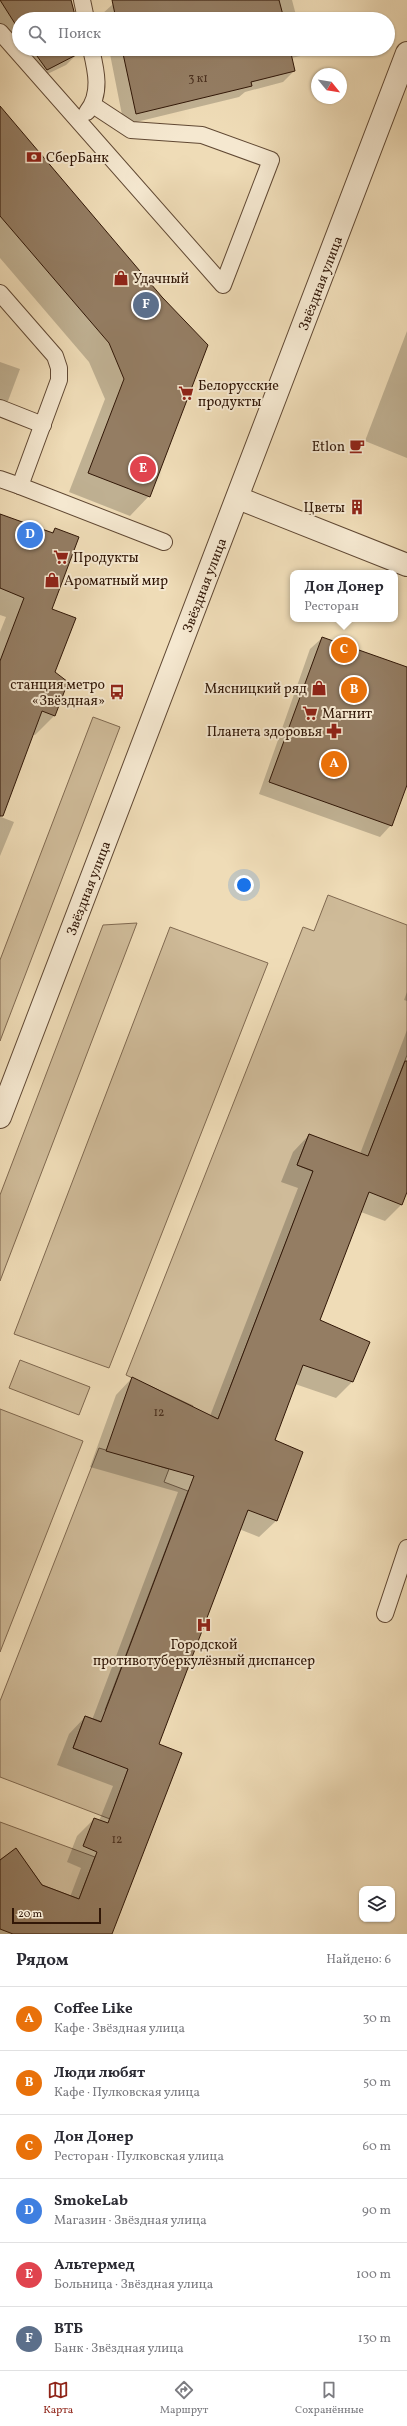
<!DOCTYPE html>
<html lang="ru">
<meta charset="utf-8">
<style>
:root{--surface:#fff;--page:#f2f2f3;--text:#2b2b33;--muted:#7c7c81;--line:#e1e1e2;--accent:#8f2418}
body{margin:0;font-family:Vollkorn,serif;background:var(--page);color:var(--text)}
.controls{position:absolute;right:12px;bottom:12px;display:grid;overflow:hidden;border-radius:8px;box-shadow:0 1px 3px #0004}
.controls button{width:36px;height:36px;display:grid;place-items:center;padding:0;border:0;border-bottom:1px solid var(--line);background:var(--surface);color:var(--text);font:20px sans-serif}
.compass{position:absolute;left:311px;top:68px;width:36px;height:36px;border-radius:50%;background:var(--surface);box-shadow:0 1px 3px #0004;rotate:120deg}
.scale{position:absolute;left:12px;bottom:10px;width:89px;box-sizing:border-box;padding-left:4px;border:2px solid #311707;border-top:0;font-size:11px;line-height:14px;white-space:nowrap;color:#311707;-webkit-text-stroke:3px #f5e8d0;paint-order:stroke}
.you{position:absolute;left:244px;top:885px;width:14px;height:14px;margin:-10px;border:3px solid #fff;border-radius:50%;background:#1a73e8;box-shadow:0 0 0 6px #1a73e833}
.badge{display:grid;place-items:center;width:26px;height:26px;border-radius:50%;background:var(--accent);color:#fff;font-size:13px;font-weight:700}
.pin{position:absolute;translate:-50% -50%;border:2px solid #fff;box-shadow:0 1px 4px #0006}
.popup{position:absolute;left:290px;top:570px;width:108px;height:52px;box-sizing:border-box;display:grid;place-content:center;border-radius:8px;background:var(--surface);filter:drop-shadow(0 1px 3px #0005);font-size:13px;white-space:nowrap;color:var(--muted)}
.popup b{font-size:15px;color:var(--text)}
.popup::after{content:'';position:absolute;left:50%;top:100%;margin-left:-8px;border:8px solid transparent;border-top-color:var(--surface)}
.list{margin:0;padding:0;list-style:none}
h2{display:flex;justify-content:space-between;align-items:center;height:52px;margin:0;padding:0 16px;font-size:17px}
h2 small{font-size:13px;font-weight:400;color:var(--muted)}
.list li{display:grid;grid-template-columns:26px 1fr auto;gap:12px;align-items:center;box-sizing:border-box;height:64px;padding:0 16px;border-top:1px solid var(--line)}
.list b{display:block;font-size:15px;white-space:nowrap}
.list p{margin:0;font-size:13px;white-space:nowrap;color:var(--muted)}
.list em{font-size:13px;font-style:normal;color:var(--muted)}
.icon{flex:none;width:22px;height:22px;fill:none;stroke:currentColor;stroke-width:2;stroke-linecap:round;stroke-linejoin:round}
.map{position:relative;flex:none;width:407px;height:1934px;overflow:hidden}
.search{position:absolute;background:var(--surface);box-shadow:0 1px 3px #0004;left:12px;right:12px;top:12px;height:44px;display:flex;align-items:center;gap:10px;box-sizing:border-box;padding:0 14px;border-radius:22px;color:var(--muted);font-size:15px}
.sheet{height:436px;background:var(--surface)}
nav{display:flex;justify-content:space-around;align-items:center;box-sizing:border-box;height:56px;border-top:1px solid var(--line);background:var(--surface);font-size:11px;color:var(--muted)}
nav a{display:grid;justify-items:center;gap:2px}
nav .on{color:var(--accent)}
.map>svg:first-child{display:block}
.green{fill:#cfbb99;stroke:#806950}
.shadow{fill:#0003}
.building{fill:#947d63;stroke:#311707}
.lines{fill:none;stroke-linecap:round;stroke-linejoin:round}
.service-casing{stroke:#604833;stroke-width:18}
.minor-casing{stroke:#604833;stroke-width:24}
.tertiary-casing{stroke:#604833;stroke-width:24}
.service{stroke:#f5e8d0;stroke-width:16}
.minor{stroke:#f5e8d0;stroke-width:22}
.tertiary{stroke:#f5e8d0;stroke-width:22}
.labels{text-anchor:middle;stroke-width:4;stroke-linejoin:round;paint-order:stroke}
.number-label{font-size:12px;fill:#4a301e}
.poi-label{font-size:14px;fill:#311707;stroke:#f5e8d0;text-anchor:start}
.street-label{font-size:14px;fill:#311707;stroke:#f5e8d0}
</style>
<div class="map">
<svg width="407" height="1934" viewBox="0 0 407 1934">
<rect width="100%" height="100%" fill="#efdcb7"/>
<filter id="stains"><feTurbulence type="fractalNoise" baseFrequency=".005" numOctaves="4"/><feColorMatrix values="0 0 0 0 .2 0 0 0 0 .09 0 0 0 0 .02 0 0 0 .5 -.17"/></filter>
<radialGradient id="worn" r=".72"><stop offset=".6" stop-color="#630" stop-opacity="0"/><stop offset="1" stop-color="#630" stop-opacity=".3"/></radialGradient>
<g class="green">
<path d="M93 717 120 727 0 1041V960Z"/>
<path d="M328 895 407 925V1055L365 1165 309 1134 297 1165 317 1173 308 1185 218 1419 192 1410 193 1406 126 1375 303 927 314 931Z"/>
<path d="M137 923 0 1281V1195L103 925Z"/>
<path d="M170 927 268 963 109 1368 14 1334Z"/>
<path d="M20 1360 90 1387 79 1415 9 1388Z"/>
<path d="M0 1409 83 1441 0 1652Z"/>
<path d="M99 1448 169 1469 164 1482 188 1491 105 1710 110 1711 105 1723 85 1716 73 1748 116 1764 131 1761 110 1819 0 1777V1701Z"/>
<path d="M0 1822 95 1857 79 1899 42 1885 16 1849 0 1860Z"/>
</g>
<g class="shadow">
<path d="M0 0H71L75 19H19V49H80L78 53 66 65 35 80 0 31Z"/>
<path d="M123 0H292L297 19H102L101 15 113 4Z"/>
<path d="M109 49H323L320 52 291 58 294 71 283 82 245 92 239 97 124 125Z"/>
<path d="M0 107 161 297 149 496 130 516 69 492 105 399 89 362 0 258Z"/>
<path d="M407 331V458L365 441Z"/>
<path d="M0 362 20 369 8 401 2 407 0 406Z"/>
<path d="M0 515 51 533 55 529 51 609 54 716 35 735 32 734 1 817 14 822 0 856V632L6 617 0 615Z"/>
<path d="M322 638 407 668V782L391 825 380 837 259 794 310 649Z"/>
<path d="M407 992V1001L404 1000Z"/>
<path d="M407 1030V1189L401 1205 385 1221 361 1212 319 1320 352 1382 336 1398 295 1384 273 1441 302 1452 276 1521 259 1537 239 1529 157 1744 111 1934H0V1861L42 1886 70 1897 81 1868 67 1862 77 1836 94 1819 99 1821 113 1786 57 1765 69 1734 85 1717 92 1720 178 1492 90 1467 116 1395 132 1378 210 1416 298 1188 281 1182 293 1152 309 1135 360 1154Z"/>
</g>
<g class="building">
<path d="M0 0H71L76 19H19V30Z"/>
<path d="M112 0H279L284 19H116Z"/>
<path d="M32 49H81L78 54 47 70Z"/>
<path d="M122 49H290L295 71 251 82 252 86 136 114Z"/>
<path d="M0 106 162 297 208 345 150 497 88 473 124 379 109 343 0 216Z"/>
<path d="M0 514 53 533 55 528 79 537 52 609 76 618 55 672 68 682 55 716 42 711 3 816H0V661L24 598 0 588Z"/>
<path d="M322 637 407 667V785L392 826 269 782Z"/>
<path d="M405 1061H407V1192L402 1205 369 1192 320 1320 370 1342 353 1382 303 1365 275 1440 303 1452 277 1521 248 1510 159 1744 182 1753 112 1934H13L0 1929V1860L16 1848 42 1885 79 1899 97 1852 83 1846 94 1818 108 1823 128 1769 73 1748 85 1716 101 1722 194 1476 106 1451 132 1377 218 1419 313 1171 297 1165 309 1134 368 1156Z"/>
</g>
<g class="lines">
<g class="service-casing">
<g id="service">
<path d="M82 0 86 19"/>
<path d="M0 32 223 285 271 160 202 135 131 130 93 105"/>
<path d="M87 112C102 94 96 70 91 49"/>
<path d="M0 293 55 356 59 368V380L20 486 164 542"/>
<path d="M0 408 43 425"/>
<path d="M0 479 20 486"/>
<path d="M385 1614 407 1548"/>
</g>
</g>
<g class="minor-casing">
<path id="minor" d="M238 498 407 565"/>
</g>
<g class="tertiary-casing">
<path id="tertiary" d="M0 1117 407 53"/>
</g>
<use href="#service" class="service"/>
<use href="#minor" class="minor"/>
<use href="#tertiary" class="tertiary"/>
</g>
<defs>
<g id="bank-bare" transform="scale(1.2)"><path d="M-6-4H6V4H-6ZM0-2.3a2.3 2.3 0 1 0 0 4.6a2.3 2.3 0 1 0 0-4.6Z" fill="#8f2418" stroke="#f5e8d0" stroke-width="2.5" paint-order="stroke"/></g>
<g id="shop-bare" transform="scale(1.2)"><path d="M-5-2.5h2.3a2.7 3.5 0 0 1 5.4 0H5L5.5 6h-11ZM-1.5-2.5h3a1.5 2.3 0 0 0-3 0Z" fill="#8f2418" stroke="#f5e8d0" stroke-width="2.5" paint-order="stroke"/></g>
<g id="supermarket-bare" transform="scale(1.2)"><path d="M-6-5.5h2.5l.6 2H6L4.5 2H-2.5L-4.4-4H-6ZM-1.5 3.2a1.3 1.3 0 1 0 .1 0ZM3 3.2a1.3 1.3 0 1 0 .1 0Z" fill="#8f2418" stroke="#f5e8d0" stroke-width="2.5" paint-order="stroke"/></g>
<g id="cafe-bare" transform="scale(1.2)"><path d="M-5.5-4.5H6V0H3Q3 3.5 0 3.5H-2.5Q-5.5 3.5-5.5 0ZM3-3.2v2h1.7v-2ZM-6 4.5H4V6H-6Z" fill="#8f2418" stroke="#f5e8d0" stroke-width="2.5" paint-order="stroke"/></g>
<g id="building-bare" transform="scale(1.2)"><path d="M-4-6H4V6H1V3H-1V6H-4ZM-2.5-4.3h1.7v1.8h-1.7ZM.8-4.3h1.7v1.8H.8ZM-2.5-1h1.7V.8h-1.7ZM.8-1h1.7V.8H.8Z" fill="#8f2418" stroke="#f5e8d0" stroke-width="2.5" paint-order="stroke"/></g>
<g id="bus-bare" transform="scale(1.2)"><path d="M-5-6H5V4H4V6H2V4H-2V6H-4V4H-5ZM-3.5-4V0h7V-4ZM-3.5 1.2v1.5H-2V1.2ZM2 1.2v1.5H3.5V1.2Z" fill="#8f2418" stroke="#f5e8d0" stroke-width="2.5" paint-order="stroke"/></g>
<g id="pharmacy-bare" transform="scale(1.2)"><path d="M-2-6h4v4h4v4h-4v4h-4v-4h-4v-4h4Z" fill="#8f2418" stroke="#f5e8d0" stroke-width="2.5" paint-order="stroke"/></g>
<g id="hospital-bare" transform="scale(1.2)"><path d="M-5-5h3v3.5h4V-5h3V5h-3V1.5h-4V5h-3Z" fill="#8f2418" stroke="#f5e8d0" stroke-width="2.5" paint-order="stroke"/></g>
</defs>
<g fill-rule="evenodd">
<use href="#bank-bare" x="34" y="157"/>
<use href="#shop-bare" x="121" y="278"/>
<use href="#supermarket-bare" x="186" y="393"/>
<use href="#cafe-bare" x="357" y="446"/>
<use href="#building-bare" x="357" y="507"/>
<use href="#supermarket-bare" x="61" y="557"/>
<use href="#shop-bare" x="52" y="580"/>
<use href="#shop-bare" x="319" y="688"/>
<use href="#bus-bare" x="117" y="692"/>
<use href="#supermarket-bare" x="310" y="713"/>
<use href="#pharmacy-bare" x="334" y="731"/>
<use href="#hospital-bare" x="204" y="1625"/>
</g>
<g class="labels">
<g class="number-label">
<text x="198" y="82">3 к1</text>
<text x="159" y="1416">12</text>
<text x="117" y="1843">12</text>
</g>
<g class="poi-label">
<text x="46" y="162">СберБанк</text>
<text x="133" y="283">Удачный</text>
<text x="198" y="390">Белорусские<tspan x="198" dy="16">продукты</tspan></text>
<text x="345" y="451" text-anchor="end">Etlon</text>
<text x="345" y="512" text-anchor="end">Цветы</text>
<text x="73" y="562">Продукты</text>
<text x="64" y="585">Ароматный мир</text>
<text x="105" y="689" text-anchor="end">станция метро<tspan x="105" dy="16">«Звёздная»</tspan></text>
<text x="307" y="693" text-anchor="end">Мясницкий ряд</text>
<text x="322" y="718">Магнит</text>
<text x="322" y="736" text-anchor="end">Планета здоровья</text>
<text x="204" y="1649" text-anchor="middle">Городской<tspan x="204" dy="16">противотуберкулёзный диспансер</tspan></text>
</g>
<g class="street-label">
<text transform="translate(320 283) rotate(-69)" y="5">Звёздная улица</text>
<text transform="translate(204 585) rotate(-69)" y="5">Звёздная улица</text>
<text transform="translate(88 888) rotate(-69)" y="5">Звёздная улица</text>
</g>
</g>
<rect width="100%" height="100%" filter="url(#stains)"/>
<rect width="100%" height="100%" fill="url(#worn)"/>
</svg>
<div class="controls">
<button><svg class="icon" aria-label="layers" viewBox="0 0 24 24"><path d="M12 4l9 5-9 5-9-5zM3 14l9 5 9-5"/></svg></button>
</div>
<svg class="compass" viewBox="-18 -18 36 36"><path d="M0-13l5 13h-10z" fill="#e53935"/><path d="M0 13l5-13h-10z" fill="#7c7c81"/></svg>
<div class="scale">20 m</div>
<div class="you"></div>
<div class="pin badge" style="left:334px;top:764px;background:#e8710a">A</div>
<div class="pin badge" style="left:354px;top:690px;background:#e8710a">B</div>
<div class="pin badge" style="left:344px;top:650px;background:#e8710a">C</div>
<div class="popup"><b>Дон Донер</b>Ресторан</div>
<div class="pin badge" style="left:30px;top:535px;background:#3f7fe0">D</div>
<div class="pin badge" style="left:143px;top:469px;background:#e0444e">E</div>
<div class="pin badge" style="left:146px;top:305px;background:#5c6f8a">F</div>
<div class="search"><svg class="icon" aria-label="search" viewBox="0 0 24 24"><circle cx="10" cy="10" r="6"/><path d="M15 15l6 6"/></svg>Поиск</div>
</div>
<section class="sheet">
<h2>Рядом<small>Найдено: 6</small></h2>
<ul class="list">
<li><span class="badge" style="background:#e8710a">A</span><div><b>Coffee Like</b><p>Кафе · Звёздная улица</p></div><em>30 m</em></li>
<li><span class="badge" style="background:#e8710a">B</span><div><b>Люди любят</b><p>Кафе · Пулковская улица</p></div><em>50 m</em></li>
<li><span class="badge" style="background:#e8710a">C</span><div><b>Дон Донер</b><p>Ресторан · Пулковская улица</p></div><em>60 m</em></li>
<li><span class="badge" style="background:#3f7fe0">D</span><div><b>SmokeLab</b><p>Магазин · Звёздная улица</p></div><em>90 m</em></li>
<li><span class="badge" style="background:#e0444e">E</span><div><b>Альтермед</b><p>Больница · Звёздная улица</p></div><em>100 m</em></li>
<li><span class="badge" style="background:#5c6f8a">F</span><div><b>ВТБ</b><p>Банк · Звёздная улица</p></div><em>130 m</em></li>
</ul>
</section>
<nav>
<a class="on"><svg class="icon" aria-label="map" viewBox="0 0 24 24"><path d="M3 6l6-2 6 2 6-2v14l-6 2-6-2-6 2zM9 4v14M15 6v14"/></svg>Карта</a>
<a><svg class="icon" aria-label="directions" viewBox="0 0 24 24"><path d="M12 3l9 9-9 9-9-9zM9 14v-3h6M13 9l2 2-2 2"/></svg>Маршрут</a>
<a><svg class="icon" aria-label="saved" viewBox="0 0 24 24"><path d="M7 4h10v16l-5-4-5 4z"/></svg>Сохранённые</a>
</nav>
